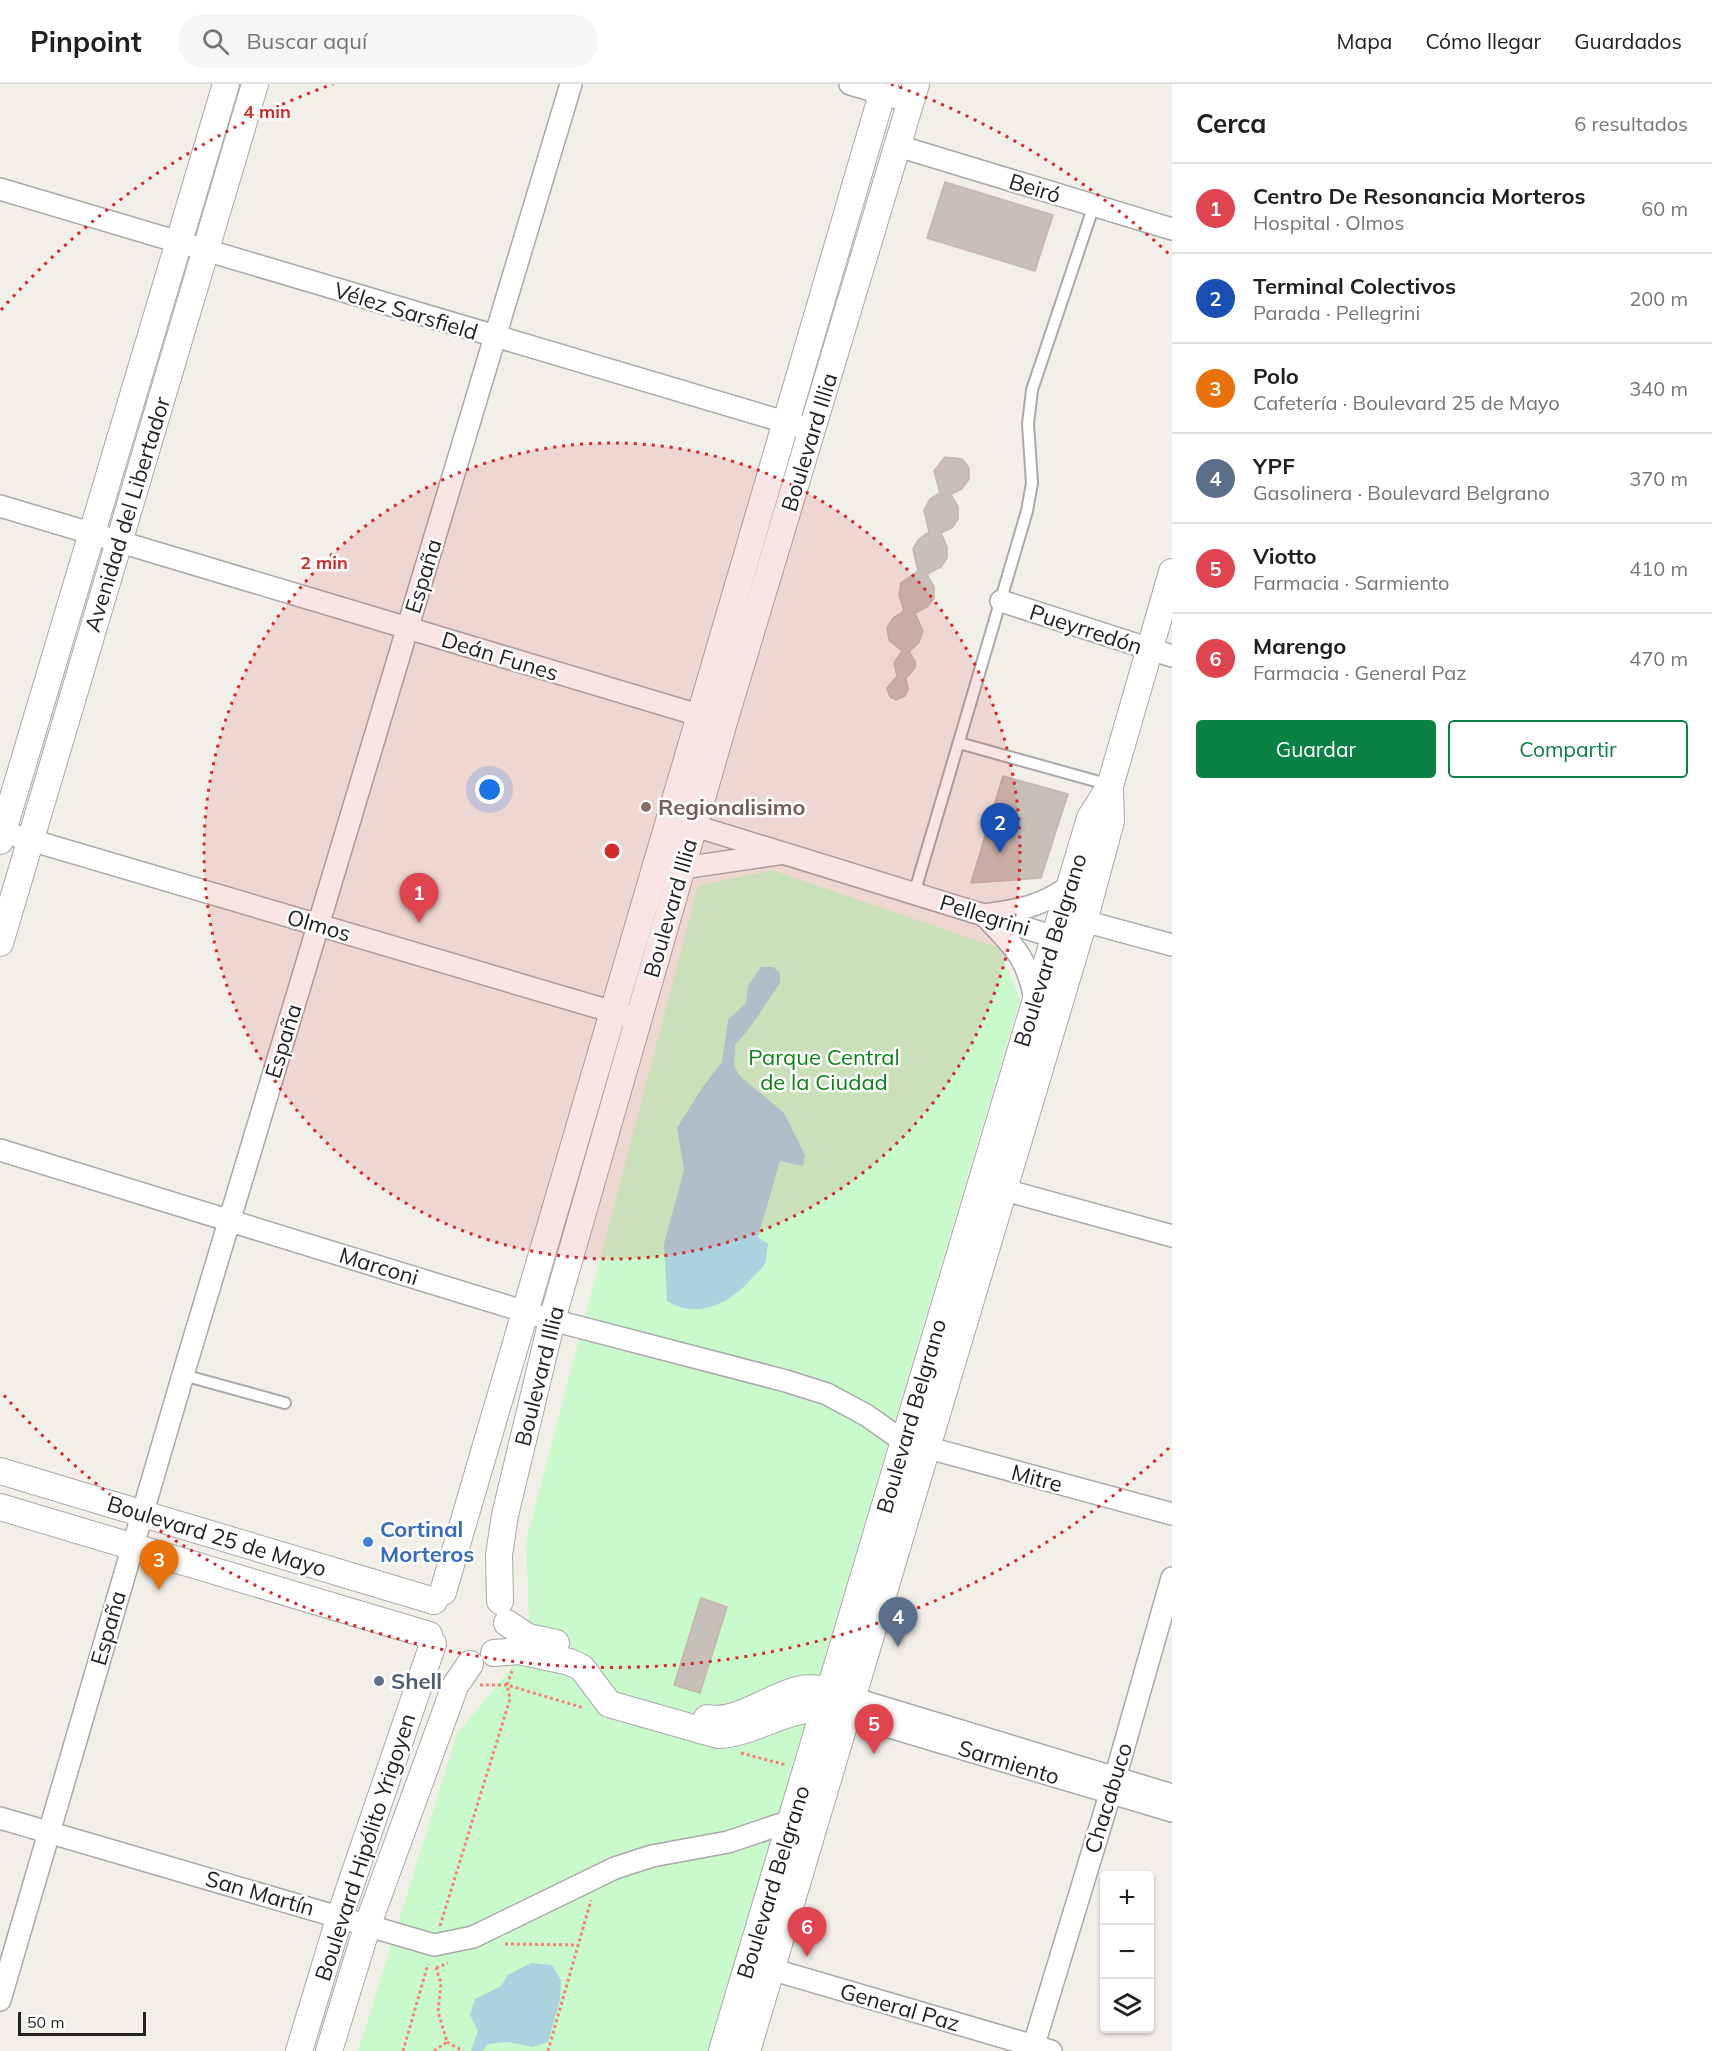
<!DOCTYPE html>
<html lang="es">
<meta charset="utf-8">
<style>
:root{--surface:#fff;--page:#f6f6f6;--text:#202124;--muted:#757577;--line:#e0e0e0;--accent:#0b8043}
body{margin:0;font-family:Mulish,sans-serif;background:var(--page);color:var(--text)}
.controls{position:absolute;right:18px;bottom:18px;display:grid;overflow:hidden;border-radius:6px;box-shadow:0 2px 4px #0004}
.controls button{width:54px;height:54px;display:grid;place-items:center;padding:0;border:0;border-bottom:2px solid var(--line);background:var(--surface);color:var(--text);font:30px sans-serif}
.scale{position:absolute;left:18px;bottom:15px;width:128px;box-sizing:border-box;padding-left:6px;border:3px solid #222;border-top:0;font-size:16px;line-height:21px;white-space:nowrap;color:#222;-webkit-text-stroke:4px #fff;paint-order:stroke}
.you{position:absolute;left:490px;top:706px;width:21px;height:21px;margin:-15px;border:4px solid #fff;border-radius:50%;background:#1a73e8;box-shadow:0 0 0 9px #1a73e833}
.badge{display:grid;place-items:center;width:39px;height:39px;border-radius:50%;background:var(--accent);color:#fff;font-size:20px;font-weight:700}
.pin{position:absolute;translate:-50% -50px;filter:drop-shadow(0 2px 3px #0008)}
.pin::after{content:'';position:absolute;top:32px;width:21px;height:18px;background:inherit;clip-path:polygon(0 0,100% 0,50% 100%)}
.list{margin:0;padding:0;list-style:none}
h2{display:flex;justify-content:space-between;align-items:center;height:78px;margin:0;padding:0 24px;font-size:26px}
h2 small{font-size:20px;font-weight:400;color:var(--muted)}
.list li{display:grid;grid-template-columns:39px 1fr auto;gap:18px;align-items:center;box-sizing:border-box;height:90px;padding:0 24px;border-top:2px solid var(--line)}
.list b{display:block;font-size:22px;white-space:nowrap}
.list p{margin:0;font-size:20px;white-space:nowrap;color:var(--muted)}
.list em{font-size:20px;font-style:normal;color:var(--muted)}
.actions{display:flex;gap:12px;padding:18px 24px}
.actions a{flex:1;padding:14px 0;border:2px solid var(--accent);border-radius:6px;text-align:center;font-size:21px;color:var(--accent)}
.actions .main{background:var(--accent);color:#fff}
.icon{flex:none;width:33px;height:33px;fill:none;stroke:currentColor;stroke-width:2;stroke-linecap:round;stroke-linejoin:round}
.map{position:relative;flex:none;width:1172px;height:1967px;overflow:hidden}
header{display:flex;align-items:center;gap:36px;box-sizing:border-box;height:84px;padding:0 30px;background:var(--surface);border-bottom:2px solid var(--line)}
header strong{font-size:28px}
nav{display:flex;gap:33px;margin-inline-start:auto;font-size:21px}
.search{width:420px;height:54px;background:var(--page);display:flex;align-items:center;gap:15px;box-sizing:border-box;padding:0 21px;border-radius:33px;color:var(--muted);font-size:22px}
main{display:flex}
aside{flex:1;background:var(--surface)}
.map>svg:first-child{display:block}
.park{fill:#c8facc}
.water{fill:#aad3df}
.building{fill:#c7bfb8;stroke:#c4b6ab;stroke-width:1.5}
.lines{fill:none;stroke-linecap:round;stroke-linejoin:round}
.service-casing{stroke:#a9a9a9;stroke-width:14}
.minor-casing{stroke:#a9a9a9;stroke-width:24}
.tertiary-casing{stroke:#a9a9a9;stroke-width:28}
.path{stroke:#fa8072;stroke-width:3;stroke-dasharray:3 3;stroke-linecap:butt}
.service{stroke:#fff;stroke-width:10}
.minor{stroke:#fff;stroke-width:21}
.tertiary{stroke:#fff;stroke-width:26}
.ring{fill:none;stroke:#d62828;stroke-width:3;stroke-dasharray:3 6}
.education-dot{fill:#8d6e63;stroke:#fff;stroke-width:2}
.shop-dot{fill:#3f7fe0;stroke:#fff;stroke-width:2}
.service-dot{fill:#5c6f8a;stroke:#fff;stroke-width:2}
.labels{text-anchor:middle;stroke-width:5;stroke-linejoin:round;paint-order:stroke}
.street-label{font-size:22px;fill:#222;stroke:#fff}
.education-label{font-size:22px;font-weight:bold;fill:#785e54;stroke:#fff;text-anchor:start}
.park-label{font-size:22px;fill:#0c8416;stroke:#fff}
.shop-label{font-size:22px;font-weight:bold;fill:#366cbe;stroke:#fff;text-anchor:start}
.service-label{font-size:22px;font-weight:bold;fill:#4e5e75;stroke:#fff;text-anchor:start}
.centre{fill:#d62828;stroke:#fff;stroke-width:3}
.ring-label{font-size:18px;text-anchor:middle;font-weight:bold;fill:#d62828;stroke:#fff;stroke-width:5;stroke-linejoin:round;paint-order:stroke}
</style>
<header>
<strong>Pinpoint</strong>
<div class="search"><svg class="icon" aria-label="search" viewBox="0 0 24 24"><circle cx="10" cy="10" r="6"/><path d="M15 15l6 6"/></svg>Buscar aquí</div>
<nav><a>Mapa</a><a>Cómo llegar</a><a>Guardados</a></nav>
</header>
<main>
<div class="map">
<svg width="1172" height="1967" viewBox="0 0 1172 1967">
<rect width="100%" height="100%" fill="#f2efe9"/>
<path class="park" d="M772 786 999 864 1020 915 708 1967H358L457 1650 530 1561 526 1457 698 802Z"/>
<g class="water">
<path d="M761 883H773L780 889V899C765 920 753 942 735 961L734 983 741 993 784 1029 805 1071 803 1082 780 1077 758 1153 768 1160C767 1166 767 1173 765 1179 763 1184 757 1189 753 1193 731 1219 698 1236 667 1217L664 1160 684 1086 677 1044 702 1004 722 978 728 936 746 919 748 902Z"/>
<path d="M531 1879 552 1881 561 1896 560 1916 548 1958 533 1963 508 1958 488 1960 482 1967H471L478 1947 470 1931 475 1915 501 1902 508 1891Z"/>
</g>
<g class="building">
<path d="M945 98 1053 131 1035 187 927 154Z"/>
<path d="M945 373 962 375 969 384V395L962 405 951 410 958 423V435L952 444 941 449 947 463V474L941 483 927 490 934 503V514L927 523 915 529 923 547 919 558 909 568 915 577V584L906 594 908 605 905 612 896 616 890 613 887 604 897 592 894 579 902 567 889 556 887 544 893 534 904 527 899 511 901 499 918 487 913 465 919 455 929 448 924 426 930 415 940 409 934 387Z"/>
<path d="M1003 692 1068 710 1041 794 971 799Z"/>
<path d="M701 1514 727 1523 700 1609 674 1601Z"/>
</g>
<g class="lines">
<g class="service-casing">
<g id="service">
<path d="M959 659 1110 701"/>
<path d="M914 810 1027 427 1032 399 1028 340 1032 306 1094 121"/>
<path d="M183 1291 285 1319"/>
</g>
</g>
<g class="minor-casing">
<g id="minor">
<path d="M850 0 911 18"/>
<path d="M898 62 1172 145"/>
<path d="M0 105 812 346"/>
<path d="M0 422 715 636"/>
<path d="M1001 517 1172 572"/>
<path d="M679 737 1055 853 1084 837 1172 861"/>
<path d="M0 747 637 935"/>
<path d="M669 781 683 784 778 770"/>
<path d="M1035 916C1027 872 1014 863 984 831 1019 826 1040 823 1070 802"/>
<path d="M0 1066 552 1236 786 1297 827 1310 866 1331 903 1357 1172 1430"/>
<path d="M990 1102 1172 1152"/>
<path d="M852 1614 1172 1711"/>
<path d="M846 1630 1172 1727"/>
<path d="M0 1734 434 1861 473 1853 615 1784 652 1772 728 1758 802 1733"/>
<path d="M757 1881 1051 1967"/>
<path d="M0 1916 183 1291 571 0"/>
<path d="M1032 1967 1115 1694 1172 1494"/>
</g>
</g>
<g class="tertiary-casing">
<g id="tertiary">
<path d="M0 757 226 0"/>
<path d="M0 859 255 0"/>
<path d="M0 1387 434 1517"/>
<path d="M0 1423 429 1551"/>
<path d="M443 1508 885 0"/>
<path d="M500 1517 499 1471 505 1431 552 1236 724 638 916 0"/>
<path d="M507 1539 528 1553 556 1559"/>
<path d="M494 1569 519 1567 570 1578 582 1584 609 1620 718 1651C750 1650 779 1628 812 1625 821 1625 831 1627 840 1629"/>
<path d="M707 1634C738 1640 771 1611 801 1605 816 1602 833 1608 847 1612"/>
<path d="M299 1967 340 1832 433 1560"/>
<path d="M329 1967 368 1840 455 1602 470 1580"/>
<path d="M722 1967 1090 734 1110 702 1172 488"/>
<path d="M747 1967 1084 837 1111 737 1110 702"/>
</g>
</g>
<g class="path">
<path d="M480 1601H507L584 1624"/>
<path d="M741 1669 786 1681"/>
<path d="M440 1842 510 1615 507 1601 512 1587"/>
<path d="M505 1860 578 1861"/>
<path d="M436 1884 448 1879"/>
<path d="M447 1958 463 1967"/>
<path d="M403 1967 428 1880"/>
<path d="M434 1967 447 1958 438 1928 441 1899 436 1884"/>
<path d="M548 1967 591 1816"/>
</g>
<use href="#service" class="service"/>
<use href="#minor" class="minor"/>
<use href="#tertiary" class="tertiary"/>
</g>
<circle cx="612" cy="767" r="408" fill="#d62828" fill-opacity=".12"/>
<g class="ring">
<circle cx="612" cy="767" r="408"/>
<path d="M1169 1364A816 816 0 0 1 1 1308M1 226A816 816 0 0 1 333 0M891 0A816 816 0 0 1 1169 170"/>
</g>
<circle class="education-dot" cx="646" cy="723" r="6"/>
<circle class="shop-dot" cx="368" cy="1458" r="6"/>
<circle class="service-dot" cx="379" cy="1597" r="6"/>
<g class="labels">
<g class="street-label">
<text transform="translate(1035 104) rotate(17)" y="8">Beiró</text>
<text transform="translate(406 227) rotate(17)" y="8">Vélez Sarsfield</text>
<text transform="translate(809 358) rotate(-73)" y="8">Boulevard Illia</text>
<text transform="translate(127 430) rotate(-73)" y="8">Avenidad del Libertador</text>
<text transform="translate(423 492) rotate(-73)" y="8">España</text>
<text transform="translate(1086 545) rotate(18)" y="8">Pueyrredón</text>
<text transform="translate(500 572) rotate(17)" y="8">Deán Funes</text>
<text transform="translate(670 824) rotate(-74)" y="8">Boulevard Illia</text>
<text transform="translate(985 831) rotate(17)" y="8">Pellegrini</text>
<text transform="translate(319 841) rotate(16)" y="8">Olmos</text>
<text transform="translate(1050 866) rotate(-73)" y="8">Boulevard Belgrano</text>
<text transform="translate(283 957) rotate(-73)" y="8">España</text>
<text transform="translate(379 1182) rotate(17)" y="8">Marconi</text>
<text transform="translate(539 1292) rotate(-76)" y="8">Boulevard Illia</text>
<text transform="translate(911 1332) rotate(-74)" y="8">Boulevard Belgrano</text>
<text transform="translate(1037 1394) rotate(15)" y="8">Mitre</text>
<text transform="translate(217 1452) rotate(17)" y="8">Boulevard 25 de Mayo</text>
<text transform="translate(108 1544) rotate(-74)" y="8">España</text>
<text transform="translate(1009 1678) rotate(17)" y="8">Sarmiento</text>
<text transform="translate(1108 1714) rotate(-73)" y="8">Chacabuco</text>
<text transform="translate(365 1763) rotate(-72)" y="8">Boulevard Hipólito Yrigoyen</text>
<text transform="translate(773 1798) rotate(-73)" y="8">Boulevard Belgrano</text>
<text transform="translate(260 1809) rotate(16)" y="8">San Martín</text>
<text transform="translate(900 1923) rotate(16)" y="8">General Paz</text>
</g>
<g class="education-label">
<text x="658" y="731">Regionalisimo</text>
</g>
<g class="park-label">
<text x="824" y="981">Parque Central<tspan x="824" dy="25">de la Ciudad</tspan></text>
</g>
<g class="shop-label">
<text x="380" y="1453">Cortinal<tspan x="380" dy="25">Morteros</tspan></text>
</g>
<g class="service-label">
<text x="391" y="1605">Shell</text>
</g>
</g>
<circle cx="612" cy="767" r="9" class="centre"/>
<g class="ring-label">
<text x="267" y="34">4 min</text>
<text x="324" y="485">2 min</text>
</g>
</svg>
<div class="controls">
<button>+</button>
<button>−</button>
<button><svg class="icon" aria-label="layers" viewBox="0 0 24 24"><path d="M12 4l9 5-9 5-9-5zM3 14l9 5 9-5"/></svg></button>
</div>
<div class="scale">50 m</div>
<div class="you"></div>
<div class="pin badge" style="left:419px;top:839px;background:#e0444e">1</div>
<div class="pin badge" style="left:1000px;top:769px;background:#1a4fb4">2</div>
<div class="pin badge" style="left:159px;top:1506px;background:#e8710a">3</div>
<div class="pin badge" style="left:898px;top:1563px;background:#5c6f8a">4</div>
<div class="pin badge" style="left:874px;top:1670px;background:#e0444e">5</div>
<div class="pin badge" style="left:807px;top:1873px;background:#e0444e">6</div>
</div>
<aside>
<h2>Cerca<small>6 resultados</small></h2>
<ul class="list">
<li><span class="badge" style="background:#e0444e">1</span><div><b>Centro De Resonancia Morteros</b><p>Hospital · Olmos</p></div><em>60 m</em></li>
<li><span class="badge" style="background:#1a4fb4">2</span><div><b>Terminal Colectivos</b><p>Parada · Pellegrini</p></div><em>200 m</em></li>
<li><span class="badge" style="background:#e8710a">3</span><div><b>Polo</b><p>Cafetería · Boulevard 25 de Mayo</p></div><em>340 m</em></li>
<li><span class="badge" style="background:#5c6f8a">4</span><div><b>YPF</b><p>Gasolinera · Boulevard Belgrano</p></div><em>370 m</em></li>
<li><span class="badge" style="background:#e0444e">5</span><div><b>Viotto</b><p>Farmacia · Sarmiento</p></div><em>410 m</em></li>
<li><span class="badge" style="background:#e0444e">6</span><div><b>Marengo</b><p>Farmacia · General Paz</p></div><em>470 m</em></li>
</ul>
<div class="actions"><a class="main">Guardar</a><a>Compartir</a></div>
</aside>
</main>
